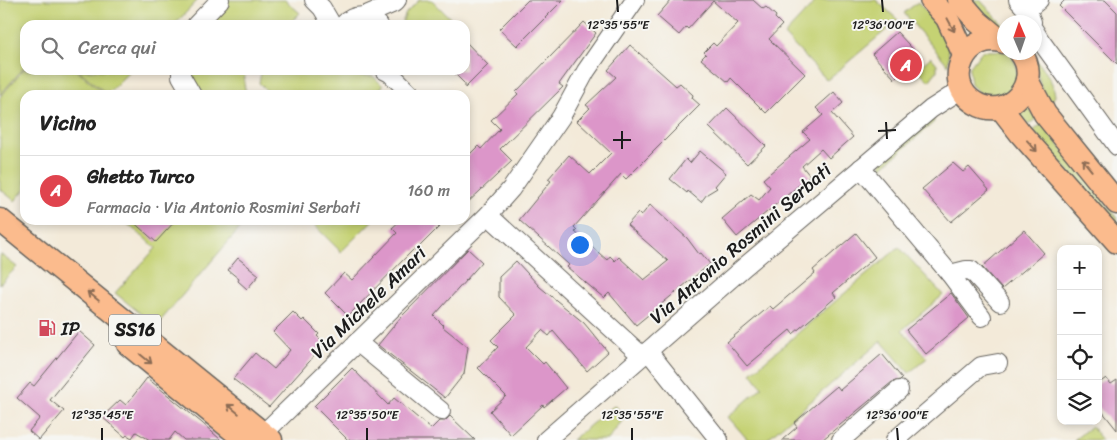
<!DOCTYPE html>
<html lang="it">
<meta charset="utf-8">
<style>
:root{--surface:#fff;--page:#f6f6f6;--text:#222;--muted:#767676;--line:#e0e0e0;--accent:#b45309}
body{margin:0;font-family:Sriracha,sans-serif;background:var(--page);color:var(--text)}
.controls{position:absolute;right:15px;bottom:15px;display:grid;overflow:hidden;border-radius:10px;box-shadow:0 2px 8px #0003}
.controls button{width:45px;height:45px;display:grid;place-items:center;padding:0;border:0;border-bottom:1px solid var(--line);background:var(--surface);color:var(--text);font:25px sans-serif}
.compass{position:absolute;left:997px;top:15px;width:45px;height:45px;border-radius:50%;background:var(--surface);box-shadow:0 2px 8px #0003;rotate:358deg}
.you{position:absolute;left:579px;top:244px;width:18px;height:18px;margin:-12px;border:4px solid #fff;border-radius:50%;background:#1a73e8;box-shadow:0 0 0 8px #1a73e833}
.badge{display:grid;place-items:center;width:32px;height:32px;border-radius:50%;background:var(--accent);color:#fff;font-size:16px;font-weight:700}
.pin{position:absolute;translate:-50% -50%;border:2px solid #fff;box-shadow:0 1px 5px #0006}
.list{margin:0;padding:0;list-style:none}
h2{display:flex;justify-content:space-between;align-items:center;height:65px;margin:0;padding:0 20px;font-size:21px}
h2 small{font-size:16px;font-weight:400;color:var(--muted)}
.list li{display:grid;grid-template-columns:32px 1fr auto;gap:15px;align-items:center;box-sizing:border-box;height:70px;padding:0 20px;border-top:1px solid var(--line)}
.list b{display:block;font-size:19px;white-space:nowrap}
.list p{margin:0;font-size:16px;white-space:nowrap;color:var(--muted)}
.list em{font-size:16px;font-style:normal;color:var(--muted)}
.icon{flex:none;width:28px;height:28px;fill:none;stroke:currentColor;stroke-width:2;stroke-linecap:round;stroke-linejoin:round}
.map{position:relative;flex:none;width:1117px;height:440px;overflow:hidden}
.search{position:absolute;background:var(--surface);box-shadow:0 2px 8px #0003;left:20px;top:20px;width:450px;height:55px;display:flex;align-items:center;gap:12px;box-sizing:border-box;padding:0 18px;border-radius:15px;color:var(--muted);font-size:19px}
.panel{position:absolute;background:var(--surface);box-shadow:0 2px 8px #0003;left:20px;top:90px;width:450px;height:135px;border-radius:15px}
.map>svg:first-child{display:block}
.green{fill:#c5d273;stroke:#707748}
.building{fill:#dc96c9}
.lines{fill:none;stroke-linecap:round;stroke-linejoin:round}
.minor-casing{stroke:#67645e;stroke-width:20}
.major-casing{stroke:#67645e;stroke-width:25}
.minor{stroke:#fff;stroke-width:18}
.major{stroke:#fbbb8d;stroke-width:22}
.oneway{stroke:#8c6c54}
.ticks{fill:none;stroke:#1c1c1c;stroke-width:2}
.labels{text-anchor:middle;stroke-width:4;stroke-linejoin:round;paint-order:stroke}
.shield{fill:#f6f6f2;stroke:#5d5d5c;stroke-width:1}
.shield-label{font-size:18px;font-weight:bold;fill:#1c1c1c}
.street-label{font-size:19px;fill:#1c1c1c;stroke:#f6f6f2}
.poi-label{font-size:19px;fill:#1c1c1c;stroke:#f6f6f2;text-anchor:start}
.ticks-label{font-size:12px;text-anchor:middle;fill:#1c1c1c;stroke:#f6f6f2;stroke-width:4;stroke-linejoin:round;paint-order:stroke}
</style>
<div class="map">
<svg width="1117" height="440" viewBox="0 0 1117 440">
<rect width="100%" height="100%" fill="#f6f6f2"/>
<filter id="ink" filterUnits="userSpaceOnUse"><feTurbulence type="fractalNoise" baseFrequency=".02" numOctaves="2"/><feDisplacementMap in="SourceGraphic" scale="10" xChannelSelector="R" yChannelSelector="G"/><feConvolveMatrix kernelMatrix="1 2 1 2 8 2 1 2 1" color-interpolation-filters="sRGB"/></filter>
<filter id="wash" filterUnits="userSpaceOnUse"><feTurbulence type="fractalNoise" baseFrequency=".0096" numOctaves="4" result="noise"/><feDisplacementMap in="SourceGraphic" scale="20" xChannelSelector="R" yChannelSelector="G"/><feGaussianBlur stdDeviation="1.12" result="paint"/><feColorMatrix in="noise" values="0 0 0 0 0 0 0 0 0 0 0 0 0 0 0 0 0 1.4 0 .05"/><feComposite in="paint" operator="in"/></filter>
<g filter="url(#wash)">
<rect width="100%" height="100%" fill="#f3ead9"/>
<g class="green">
<path d="M0 0H198L174 25H25V66L0 95Z"/>
<path d="M228 0H285L300 13 288 25H204Z"/>
<path d="M419 0H432L450 18 443 25H401L406 13Z"/>
<path d="M817 0H876L898 20 827 80 784 35Z"/>
<path d="M972 0H980L1004 26V30L999 28Z"/>
<path d="M918 2C936 23 953 35 948 65L904 13Z"/>
<path d="M982 51C989 51 999 50 1005 52 1027 62 1017 104 986 97 981 95 975 88 971 85L969 68Z"/>
<path d="M1033 56C1042 67 1054 80 1055 96L1051 102 1042 91Z"/>
<path d="M931 57 937 64V71L929 81 917 69Z"/>
<path d="M25 68V70H76L106 95H25V189L15 201 0 189V97Z"/>
<path d="M78 70H131L107 94Z"/>
<path d="M188 70H247C243 77 243 88 248 95H201L195 89Z"/>
<path d="M264 70H341L359 76H373L383 86 373 95H271L259 83 261 73Z"/>
<path d="M1026 104 1037 118 1028 125 1015 112Z"/>
<path d="M933 117 934 122 880 169 881 162Z"/>
<path d="M1042 124 1117 217V226L1033 131Z"/>
<path d="M123 220H247L156 326 115 293 156 248Z"/>
<path d="M309 220H373L341 252Z"/>
<path d="M899 247 943 295 902 330 927 358 909 373 881 341 766 440H748L728 417 762 387 751 373Z"/>
<path d="M0 254 17 267 0 284Z"/>
<path d="M615 405 624 418 608 440H572Z"/>
<path d="M1091 426 1102 440H1074Z"/>
</g>
<g id="blocks">
<g class="building">
<path d="M528 0H563L517 46 499 29Z"/>
<path d="M671 0H753L763 9 766 7 776 16 775 18 782 25 769 39 805 74 766 113 731 78 728 82 701 59 706 54 704 52 713 43 716 46 738 23 713 1 688 29 686 27 679 35 657 16Z"/>
<path d="M1065 0H1105L1117 12V64L1059 6Z"/>
<path d="M584 22 596 33 559 84 563 87 500 149 512 161 465 205V159L478 146 481 149 500 129 491 120 518 94 516 92Z"/>
<path d="M897 32 920 57 895 79 872 54Z"/>
<path d="M465 41 488 65 465 88V84L451 70H465Z"/>
<path d="M630 45 676 86 680 83 693 95 692 98 700 105 626 179 621 174 574 227 577 230 575 232 607 260 610 256 615 261 619 257 644 280 668 261 627 225 638 213 641 216 650 205 687 238 699 254 701 253 710 264 636 325 609 293 604 298 567 267 569 265 519 220 551 181 548 179 569 155 590 174 611 153 577 121 590 108 586 105 616 77 608 70Z"/>
<path d="M834 92 843 103 832 113 853 137 829 158 821 149 802 166 810 176 737 237 722 219 751 194 759 200 770 187 763 179 810 139 803 132 823 115 816 108Z"/>
<path d="M727 108 766 146 747 164 709 127Z"/>
<path d="M700 151 726 173 715 186 717 188 707 194 701 202 688 191 687 193 670 179 686 159 690 163Z"/>
<path d="M953 163 963 172 969 167 989 190 951 222 922 189Z"/>
<path d="M131 220H176L156 242Z"/>
<path d="M401 220H446L415 251 413 250 348 316 325 293 344 273 352 280 397 233 392 228Z"/>
<path d="M1024 230 1044 253 1002 289 982 267Z"/>
<path d="M856 233 875 257 833 293 836 297 793 334 790 330 747 366 727 342 770 306 773 309 815 273 813 270Z"/>
<path d="M468 249 482 262 434 316 444 326 443 327 468 347 464 374 445 398 378 345 401 317Z"/>
<path d="M238 258 259 275 247 289 238 281 239 279 228 270Z"/>
<path d="M516 261 540 287 584 323 608 352 587 371 553 331 549 336 542 330 526 347 543 364 545 362 566 388 544 407 543 405 511 435 490 411 506 396 478 368 498 347 491 340 516 315 499 297V277Z"/>
<path d="M951 293 969 318 926 354 906 330Z"/>
<path d="M293 312 302 321 304 319 319 334 317 336 325 344 269 407 233 379 255 353 274 369 290 350 273 332Z"/>
<path d="M79 331 95 345 50 400 64 411 39 440 29 431 40 418 17 398 30 383 34 386Z"/>
<path d="M882 354 902 378 900 380 892 382 822 440H782L797 427 794 423 837 386 840 390Z"/>
<path d="M352 368 388 405 394 398 431 429 439 421H445L450 416 475 440H348L314 406Z"/>
<path d="M147 378 202 423 221 440H184L175 432 169 440H150L136 432 132 438 127 435 125 437 102 417 120 400 126 405Z"/>
<path d="M1106 378 1111 384 1117 380V430L1098 406V384Z"/>
</g>
</g>
</g>
<g filter="url(#ink)">
<use href="#blocks" fill-opacity="0" stroke="#67645e" stroke-width="1"/>
<g class="lines">
<g class="minor-casing">
<g id="minor">
<path d="M314 0 322 8 332 25"/>
<path d="M1018 0 1027 10 1032 22"/>
<path d="M1027 10 1039 0"/>
<path d="M364 16 394 3 397 0"/>
<path d="M196 25 220 0"/>
<path d="M343 25C354 13 368 14 379 25"/>
<path d="M1034 30 1040 40 1117 146"/>
<path d="M181 70V76L192 95"/>
<path d="M384 70 390 73 412 95"/>
<path d="M861 168 950 274 982 317"/>
<path d="M488 215 642 356"/>
<path d="M950 274 966 270H971L1000 302"/>
<path d="M357 342 441 411"/>
<path d="M648 351 719 440"/>
<path d="M263 434 488 215 511 189 561 117 586 71 635 0"/>
<path d="M546 440 743 268 931 109 962 89"/>
<path d="M841 440 899 390"/>
<path d="M895 440 981 366 998 363"/>
</g>
</g>
<g class="major-casing">
<g id="major">
<path d="M931 0 947 18 964 55"/>
<path d="M959 0 977 21 1001 41"/>
<path d="M1004 42C967 29 940 82 975 103 1007 123 1044 82 1020 52"/>
<path d="M1027 80 1045 114 1117 203"/>
<path d="M1001 108 1021 134 1117 242"/>
<path d="M0 220 271 440"/>
<path d="M128 344 245 440"/>
</g>
</g>
<use href="#minor" class="minor"/>
<use href="#major" class="major"/>
</g>
<defs><path id="oneway-shaft" d="M-6 0H5M1.5-3L5.5 0L1.5 3" fill="none" stroke-width="1.6" stroke-linecap="round" stroke-linejoin="round" transform="scale(1.25)"/></defs>
<g class="oneway">
<use href="#oneway-shaft" transform="translate(951 25) rotate(62)"/>
<use href="#oneway-shaft" transform="translate(1032 146) rotate(48)"/>
<use href="#oneway-shaft" transform="translate(1087 165) rotate(-129)"/>
<use href="#oneway-shaft" transform="translate(93 296) rotate(-141)"/>
<use href="#oneway-shaft" transform="translate(146 359) rotate(39)"/>
<use href="#oneway-shaft" transform="translate(233 409) rotate(-141)"/>
</g>
</g>
<path class="ticks" d="M617 0 618 12M882 0 883 12M886 122 887 139M622 131V149M878 131 896 130M613 140H631M102 428V440M367 428V440M632 428V440M897 428 898 440"/>
<defs>
<g id="fuel-bare" transform="scale(1.35)"><path d="M-5.5-6h7V0h2V4h1.3V-2.5L3-4.5l.8-.8L6-3V5H2.5V1h-1V6h-7ZM-4.2-4.7v3.2H.2V-4.7Z" fill="#d1495b" stroke="#f6f6f2" stroke-width="2.5" paint-order="stroke"/></g>
</defs>
<g fill-rule="evenodd">
<use href="#fuel-bare" x="47" y="328"/>
</g>
<g class="labels">
<rect class="shield" x="109" y="314.5" width="52" height="31" rx="4"/>
<g class="shield-label">
<text x="135" y="336">SS16</text>
</g>
<g class="street-label">
<text transform="translate(740 243) rotate(-41)" y="7">Via Antonio Rosmini Serbati</text>
<text transform="translate(368 302) rotate(-44)" y="7">Via Michele Amari</text>
</g>
<g class="poi-label">
<text x="61" y="335">IP</text>
</g>
</g>
<g class="ticks-label">
<text x="618" y="29">12°35'55"E</text>
<text x="883" y="29">12°36'00"E</text>
<text x="102" y="419">12°35'45"E</text>
<text x="367" y="419">12°35'50"E</text>
<text x="632" y="419">12°35'55"E</text>
<text x="897" y="419">12°36'00"E</text>
</g>
</svg>
<div class="controls">
<button>+</button>
<button>−</button>
<button><svg class="icon" aria-label="locate" viewBox="0 0 24 24"><circle cx="12" cy="12" r="6"/><path d="M12 2v4M12 18v4M2 12h4M18 12h4"/></svg></button>
<button><svg class="icon" aria-label="layers" viewBox="0 0 24 24"><path d="M12 4l9 5-9 5-9-5zM3 14l9 5 9-5"/></svg></button>
</div>
<svg class="compass" viewBox="-18 -18 36 36"><path d="M0-13l5 13h-10z" fill="#e53935"/><path d="M0 13l5-13h-10z" fill="#767676"/></svg>
<div class="you"></div>
<div class="pin badge" style="left:906px;top:65px;background:#e0444e">A</div>
<div class="search"><svg class="icon" aria-label="search" viewBox="0 0 24 24"><circle cx="10" cy="10" r="6"/><path d="M15 15l6 6"/></svg>Cerca qui</div>
<section class="panel">
<h2>Vicino<small></small></h2>
<ul class="list">
<li><span class="badge" style="background:#e0444e">A</span><div><b>Ghetto Turco</b><p>Farmacia · Via Antonio Rosmini Serbati</p></div><em>160 m</em></li>
</ul>
</section>
</div>
